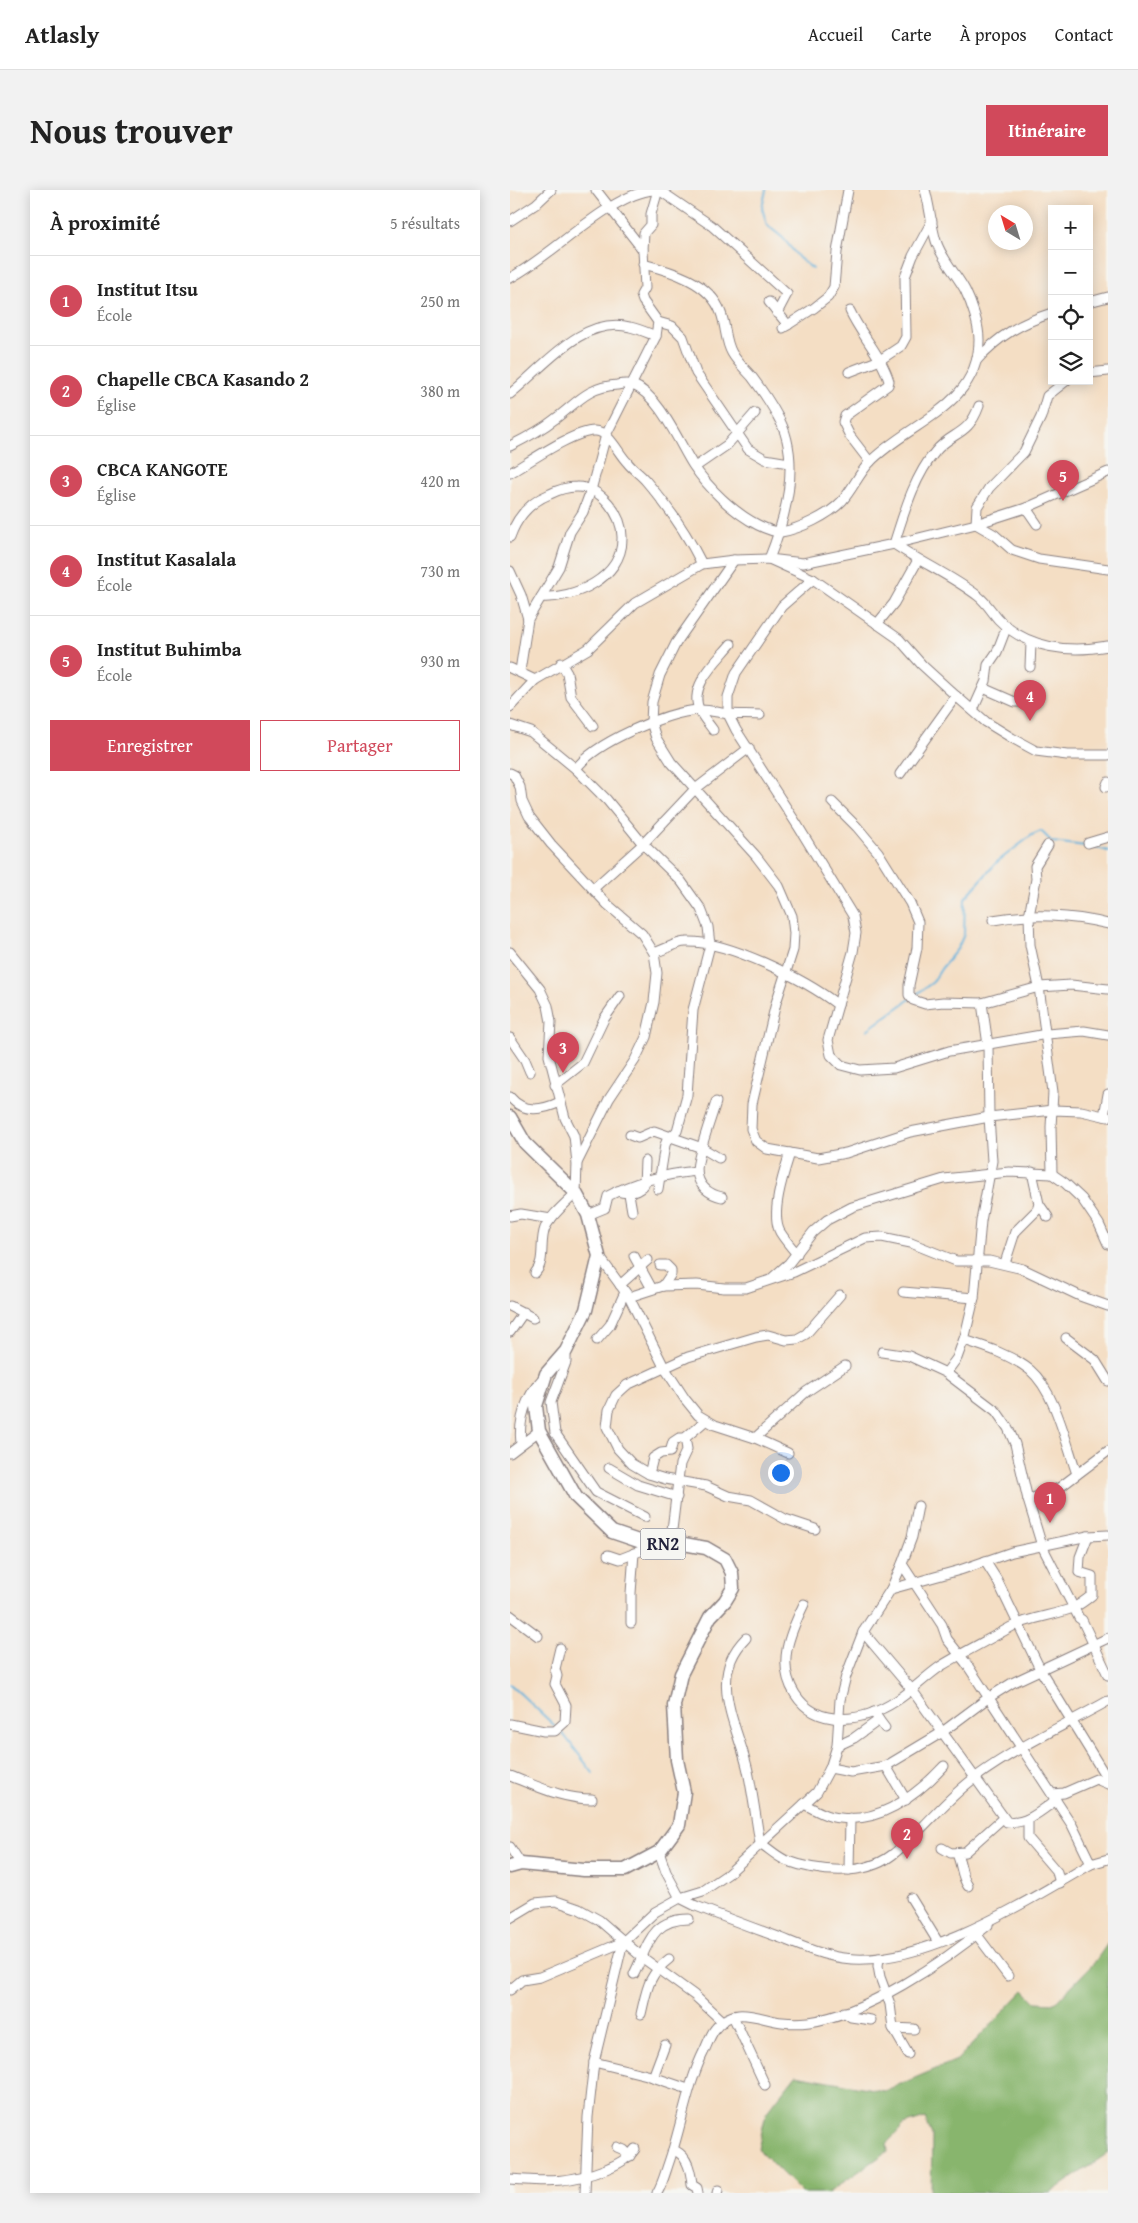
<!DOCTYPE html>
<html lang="fr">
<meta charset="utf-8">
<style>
:root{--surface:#fff;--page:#f2f2f2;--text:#222;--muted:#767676;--line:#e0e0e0;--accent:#d1495b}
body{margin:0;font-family:"Gentium Book Plus",serif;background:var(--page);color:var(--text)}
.controls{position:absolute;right:15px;top:15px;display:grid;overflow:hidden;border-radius:0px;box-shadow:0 2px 12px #0003}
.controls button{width:45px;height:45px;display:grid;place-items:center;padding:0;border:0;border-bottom:1px solid var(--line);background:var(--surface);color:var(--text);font:25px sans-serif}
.compass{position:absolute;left:478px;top:15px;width:45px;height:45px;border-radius:50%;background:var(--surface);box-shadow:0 2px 12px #0003;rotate:322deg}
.you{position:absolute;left:270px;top:1282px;width:18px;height:18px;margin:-12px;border:4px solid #fff;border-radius:50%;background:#1a73e8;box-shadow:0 0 0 8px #1a73e833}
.badge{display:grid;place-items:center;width:32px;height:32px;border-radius:50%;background:var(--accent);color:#fff;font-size:16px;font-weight:700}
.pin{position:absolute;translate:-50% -41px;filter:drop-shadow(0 1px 2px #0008)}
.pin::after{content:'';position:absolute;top:26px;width:18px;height:15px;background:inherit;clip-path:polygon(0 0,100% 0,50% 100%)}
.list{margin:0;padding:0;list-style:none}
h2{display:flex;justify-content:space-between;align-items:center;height:65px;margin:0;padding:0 20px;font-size:21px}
h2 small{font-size:16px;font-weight:400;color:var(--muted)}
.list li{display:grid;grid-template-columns:32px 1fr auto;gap:15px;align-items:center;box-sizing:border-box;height:90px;padding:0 20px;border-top:1px solid var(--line)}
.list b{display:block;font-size:19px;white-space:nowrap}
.list p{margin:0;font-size:16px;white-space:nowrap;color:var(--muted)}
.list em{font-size:16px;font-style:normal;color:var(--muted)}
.actions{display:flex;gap:10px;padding:15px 20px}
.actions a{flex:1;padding:11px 0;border:1px solid var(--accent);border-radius:0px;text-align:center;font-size:18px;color:var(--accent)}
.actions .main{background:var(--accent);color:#fff}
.icon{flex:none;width:28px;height:28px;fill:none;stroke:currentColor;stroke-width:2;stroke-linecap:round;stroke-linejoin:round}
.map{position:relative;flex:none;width:598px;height:2003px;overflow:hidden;border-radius:0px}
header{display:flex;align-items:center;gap:30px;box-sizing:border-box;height:70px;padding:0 25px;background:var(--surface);border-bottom:1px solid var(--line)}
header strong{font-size:24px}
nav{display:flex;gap:28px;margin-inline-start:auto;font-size:18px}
.intro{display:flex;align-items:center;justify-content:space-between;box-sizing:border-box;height:120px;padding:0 30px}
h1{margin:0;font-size:35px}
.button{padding:12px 22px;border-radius:0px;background:var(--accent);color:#fff;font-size:18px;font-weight:700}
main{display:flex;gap:30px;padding:0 30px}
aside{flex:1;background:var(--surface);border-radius:0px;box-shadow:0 2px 12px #0003}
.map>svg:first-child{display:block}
.forest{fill:#88b56d;stroke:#556c54}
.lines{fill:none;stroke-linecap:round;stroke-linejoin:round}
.stream{stroke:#61b1db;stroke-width:2}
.minor-casing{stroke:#8b8080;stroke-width:11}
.highway-casing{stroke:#8b8080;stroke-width:15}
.minor{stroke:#fff;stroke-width:9}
.highway{stroke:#fff;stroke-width:12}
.labels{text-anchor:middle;stroke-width:4;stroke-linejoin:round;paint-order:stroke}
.shield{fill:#f6f6f2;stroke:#626272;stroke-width:1}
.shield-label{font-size:18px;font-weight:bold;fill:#22223b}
</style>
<header>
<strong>Atlasly</strong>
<nav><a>Accueil</a><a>Carte</a><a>À propos</a><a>Contact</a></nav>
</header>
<div class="intro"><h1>Nous trouver</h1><a class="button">Itinéraire</a></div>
<main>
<aside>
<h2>À proximité<small>5 résultats</small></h2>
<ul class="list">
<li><span class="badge">1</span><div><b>Institut Itsu</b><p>École</p></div><em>250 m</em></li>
<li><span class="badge">2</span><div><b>Chapelle CBCA Kasando 2</b><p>Église</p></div><em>380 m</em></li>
<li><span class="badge">3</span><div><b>CBCA KANGOTE</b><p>Église</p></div><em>420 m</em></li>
<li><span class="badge">4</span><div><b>Institut Kasalala</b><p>École</p></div><em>730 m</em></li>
<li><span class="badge">5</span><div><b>Institut Buhimba</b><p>École</p></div><em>930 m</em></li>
</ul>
<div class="actions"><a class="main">Enregistrer</a><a>Partager</a></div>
</aside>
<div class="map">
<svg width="598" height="2003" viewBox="0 0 598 2003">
<rect width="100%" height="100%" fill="#f6f6f2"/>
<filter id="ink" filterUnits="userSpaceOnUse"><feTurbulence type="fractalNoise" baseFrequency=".02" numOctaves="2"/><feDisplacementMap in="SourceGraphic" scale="10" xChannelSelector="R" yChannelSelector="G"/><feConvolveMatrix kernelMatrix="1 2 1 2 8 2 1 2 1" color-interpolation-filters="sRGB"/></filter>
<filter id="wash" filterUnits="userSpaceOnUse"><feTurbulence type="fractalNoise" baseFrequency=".0096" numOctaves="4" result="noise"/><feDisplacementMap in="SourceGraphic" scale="20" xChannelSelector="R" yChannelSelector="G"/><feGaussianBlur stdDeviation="1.12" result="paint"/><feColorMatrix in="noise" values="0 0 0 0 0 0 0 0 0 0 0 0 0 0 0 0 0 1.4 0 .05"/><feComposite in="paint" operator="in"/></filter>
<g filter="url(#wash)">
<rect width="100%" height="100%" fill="#f4dec4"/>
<path class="forest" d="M598 1753V1963L540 2003H421L422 1945 415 1928 394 1935 377 1953 378 1961 318 2003H292L248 1959 256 1923 286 1885 374 1901 447 1870 514 1800 526 1812 545 1813 584 1773Z"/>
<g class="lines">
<g class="stream">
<path d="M256 0 252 18 257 35 273 48 289 68 303 79"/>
<path d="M580 656 598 661"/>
<path d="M404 806 423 792 431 779 448 758 454 744 455 708 487 672 522 645 531 641 542 652 576 656"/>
<path d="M357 840 400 809"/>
<path d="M0 1494 45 1536"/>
<path d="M51 1541 83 1583"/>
</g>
</g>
</g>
<g filter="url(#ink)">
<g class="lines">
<g class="minor-casing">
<g id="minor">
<path d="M149 0 202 36 277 104 267 123"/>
<path d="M0 31 26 14 41 0"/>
<path d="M133 60 134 43 141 35V24L148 0"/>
<path d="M133 74C161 81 200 92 211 123 216 136 215 151 222 163 227 172 235 179 242 187 251 199 260 212 267 225 292 268 276 327 259 369L293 373 384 354 466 334 516 318 598 282"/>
<path d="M0 88C41 67 101 3 144 0"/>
<path d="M259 112 278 135"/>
<path d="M579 112 598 107"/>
<path d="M340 121C351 145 371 165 379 191L378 195 335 226 333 232 340 246 360 272"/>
<path d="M148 132 162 136 173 147 186 183 238 259 255 269 279 273"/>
<path d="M273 138 304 118 318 107 324 97 327 62 338 0"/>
<path d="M467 170C488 146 511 133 542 123"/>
<path d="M339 182 370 170 391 156 396 147 395 87 403 66 422 31"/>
<path d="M579 183 598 181"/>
<path d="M556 191 537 206 531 227 514 262 479 298 467 317 466 334 485 345 502 360 529 369 598 379"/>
<path d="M0 204C33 178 72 125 120 137 129 139 138 143 146 146"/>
<path d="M469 216C458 247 442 241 425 262 404 287 394 323 384 354 412 373 442 386 468 406 477 413 481 421 488 429 517 459 559 463 598 456"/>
<path d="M0 256C16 248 31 240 45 229 67 213 77 197 107 195 112 194 119 193 123 195 149 205 169 253 183 275 199 299 223 322 248 335 254 338 265 342 271 342 290 339 319 325 332 311 343 299 349 283 360 272 398 233 469 216 469 150 469 135 462 114 455 100 446 83 432 70 426 51 421 35 420 17 415 0"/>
<path d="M185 277 217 255 245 223"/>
<path d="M0 283C19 272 65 240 85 241 99 241 108 263 117 272 122 279 130 284 136 291 158 316 177 344 192 374"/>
<path d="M516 318 527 334"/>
<path d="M0 347C7 327 20 312 40 304 48 300 57 297 66 297 91 296 113 325 112 349 112 388 64 409 31 407"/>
<path d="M224 370 166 453 150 485 142 512 141 532 146 548 161 572 246 666 269 696 282 726 284 743 283 760 266 813 242 914 241 939 246 951 257 959 308 968 336 963 400 942 479 927 543 920 571 921 598 927"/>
<path d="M0 381 11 405 18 429"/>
<path d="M303 389 272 416 226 483 218 507V524L226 540 288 636 343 726 346 743 343 762 318 850 321 865 331 875 350 880 384 878 439 861 537 844 574 841 598 845"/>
<path d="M367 434 384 413 408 370"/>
<path d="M51 473 57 483 61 507 83 536"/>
<path d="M520 477 521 453"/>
<path d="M0 478 25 490"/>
<path d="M10 481 18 429 49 377 60 342 73 322 81 300 96 245 146 146 148 132 133 111 131 105 135 98 133 60 86 0"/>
<path d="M473 498 505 512H514"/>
<path d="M0 517 25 490 78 459 125 413 192 374 224 370 259 369 303 389 389 449 412 475 446 506 476 532 502 548 526 561 557 565H598"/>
<path d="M463 520 476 491 478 475 487 462 497 436"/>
<path d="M0 535 21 542 66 579 97 610 133 654 171 691 191 719 198 737 200 755 183 820 177 905 167 941 157 950 155 955 148 999"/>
<path d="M203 540C199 534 193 528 190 521 177 497 207 471 221 454"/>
<path d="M66 579C84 553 156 522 188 520 198 519 209 523 219 524 229 525 240 524 250 525"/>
<path d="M0 583 4 585 10 597 12 611 19 626 41 654 97 714 132 744 144 763 147 783 144 812 136 847 125 870 99 909 67 973 66 1003C56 1013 41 1025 35 1038 29 1053 36 1071 25 1083"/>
<path d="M390 584 446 506"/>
<path d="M596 597 598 592"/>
<path d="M322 612 347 637 368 662 400 713 408 732 407 758 399 795V805L403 810 415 814 433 812 472 813 529 797 561 795 598 799"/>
<path d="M578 653 598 647"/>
<path d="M538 655 525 676 526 689 519 726 520 755 529 797 543 902 541 937 542 984"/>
<path d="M83 699 133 654 184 600 239 558"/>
<path d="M483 730C520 723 562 725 598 734"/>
<path d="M0 762 30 799 38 816 41 832 39 866 55 928 64 946 67 973"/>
<path d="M144 763C154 760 166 752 176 752 217 750 296 790 328 815"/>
<path d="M0 848 15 870 20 882"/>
<path d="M45 895 73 873 94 829 110 806"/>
<path d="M0 907C14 924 33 920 50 912"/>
<path d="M206 912C201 929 187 965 187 981 188 996 199 1004 212 1007"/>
<path d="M594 926 598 904"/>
<path d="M120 945 128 948 144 941 192 958 209 968"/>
<path d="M280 963C274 982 260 1023 270 1042 275 1050 281 1057 287 1064"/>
<path d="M107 1001C117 1004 126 1004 134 995L135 971"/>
<path d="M119 1004 122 1021"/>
<path d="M529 1014 538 1027"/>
<path d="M78 1025 95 1018 98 1006C126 991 156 984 187 981"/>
<path d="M0 1026 11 1024 41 1029"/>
<path d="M89 1066 119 1107 154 1177 175 1209 188 1225 205 1235 245 1248 278 1263"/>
<path d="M124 1066 142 1099"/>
<path d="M495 1073 505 1042 527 1020 529 1014 522 982"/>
<path d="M150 1075H156L161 1080V1084L153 1096"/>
<path d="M262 1088 279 1073 303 1042 317 1030 342 1017 434 989 499 982 542 984 555 993 572 1009 589 1034 598 1054"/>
<path d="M110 1095 138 1070"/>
<path d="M393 1102 464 1108"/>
<path d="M119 1107 153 1096 187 1095 214 1098H236L284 1082 355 1048 372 1047 401 1053 446 1071H479L513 1079 570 1106 598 1116"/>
<path d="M0 1116 23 1128"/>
<path d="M0 1142 14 1122"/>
<path d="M556 1148 585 1170 598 1191"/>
<path d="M87 1150 100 1135 115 1102"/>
<path d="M454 1150C476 1157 501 1165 520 1180 545 1201 556 1253 567 1284"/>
<path d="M56 1161V1172L41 1212 45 1243 86 1302 135 1327"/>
<path d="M372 1162 399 1166 436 1183 486 1221 498 1238 505 1254 518 1310 532 1356 569 1428 572 1430 598 1485"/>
<path d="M436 1183 447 1168 455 1146 464 1108 471 1031 482 971 479 927 478 855 472 813"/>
<path d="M245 1248 296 1202 335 1176"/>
<path d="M11 1254C8 1230 16 1206 33 1188"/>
<path d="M0 1263 29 1241"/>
<path d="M99 1278 128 1295 167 1307"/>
<path d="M139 1284 143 1268 151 1263 160 1262 163 1252 169 1248H175L195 1231"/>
<path d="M518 1310 549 1298 598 1261"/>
<path d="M305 1339 275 1329 241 1310 218 1306 196 1296 155 1289 139 1284 122 1274 108 1259 97 1237 99 1220 106 1205 117 1195 178 1167 246 1147 258 1145 276 1150 287 1149 296 1144 330 1105"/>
<path d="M163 1352 162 1340 170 1274 177 1259 175 1248"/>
<path d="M98 1365 110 1369 143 1356"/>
<path d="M475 1371 487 1390 531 1481 598 1590"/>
<path d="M392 1374 432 1435 437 1449 456 1473 562 1635 581 1674"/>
<path d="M381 1399 450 1380 502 1362 578 1346 598 1345"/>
<path d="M294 1414C280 1443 266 1474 285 1504 308 1540 355 1531 386 1511 402 1501 415 1487 431 1476 454 1462 478 1450 501 1437 520 1427 543 1426 563 1418 569 1415 576 1410 582 1405V1386L569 1382 570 1367 578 1346"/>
<path d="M0 1425 28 1446"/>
<path d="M121 1433V1403L124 1363"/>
<path d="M353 1442 402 1500 497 1632C516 1635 531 1621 546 1610"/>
<path d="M236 1448C196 1488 228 1535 238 1581 243 1605 246 1629 250 1653 258 1658 266 1666 275 1670 307 1682 353 1687 382 1665 412 1642 435 1609 466 1587 507 1557 553 1536 598 1511"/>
<path d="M369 1530 375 1538"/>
<path d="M0 1534 34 1541H45L55 1532 56 1515 45 1494 47 1486 45 1479 50 1458"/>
<path d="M327 1556 344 1548 369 1530 364 1522"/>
<path d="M376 1576 396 1610"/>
<path d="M320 1578 341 1582 376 1576 431 1543 478 1508 502 1493 598 1448"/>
<path d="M0 1586C27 1596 53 1609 82 1609"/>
<path d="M542 1604 554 1603 586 1589 598 1594"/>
<path d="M294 1614C305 1620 317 1627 330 1628 371 1633 408 1604 434 1576"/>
<path d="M518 1629V1648L547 1682 550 1693"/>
<path d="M0 1657 11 1674"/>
<path d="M432 1658 441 1663 455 1662 493 1628"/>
<path d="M149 1662 156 1682 170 1708 186 1716C214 1727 243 1738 271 1748 291 1756 311 1765 333 1768 411 1779 515 1712 581 1674L598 1669"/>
<path d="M447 1664C452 1675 451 1686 458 1696"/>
<path d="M339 1680 340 1628"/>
<path d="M401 1708 428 1752"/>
<path d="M0 1728 25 1713 46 1711 69 1719 89 1730 133 1768 184 1805 213 1832"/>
<path d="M467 1745 498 1786"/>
<path d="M369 1768 368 1776 370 1787 380 1814 383 1838 398 1864"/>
<path d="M124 1784C138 1757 140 1729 179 1729"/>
<path d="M0 1800 12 1790 30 1787 113 1752 145 1722 170 1708 193 1701 218 1684 307 1602 320 1578 327 1556 330 1510 336 1486 353 1442 381 1399 392 1374 402 1347 408 1316"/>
<path d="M334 1822 341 1827 361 1830"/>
<path d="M131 1824C137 1799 138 1785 159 1769"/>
<path d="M223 1826 255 1895"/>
<path d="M383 1838 404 1839"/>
<path d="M84 1872 137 1885 178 1899"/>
<path d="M143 1887 155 1855"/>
<path d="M107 1957 114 1960 120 1966"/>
<path d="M163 1960C177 1964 181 1982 182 1995L187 1998 188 2003"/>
<path d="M0 1989C37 1992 61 1993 96 1979 108 1974 118 1969 125 1959"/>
<path d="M75 2003 78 1927 84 1872 113 1752"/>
<path d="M147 2003C152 1995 155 1984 158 1975 172 1936 176 1897 195 1859 198 1852 201 1844 205 1839 224 1814 248 1829 272 1832 280 1833 291 1833 299 1832 356 1824 434 1772 478 1735"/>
<path d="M207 2003 208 2000"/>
</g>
</g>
<g class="highway-casing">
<path id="highway" d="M0 927 15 953 66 1003 78 1025 89 1066 76 1120 56 1161 36 1184 26 1216 29 1241 66 1307 102 1342 143 1356 163 1352 196 1358 215 1369 222 1383 223 1398 215 1411 200 1427 171 1484 164 1515 167 1570 174 1602 169 1635 149 1662 115 1680H74L11 1674 0 1677"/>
</g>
<use href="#minor" class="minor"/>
<use href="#highway" class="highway"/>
</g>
</g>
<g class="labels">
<rect class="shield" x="130.5" y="1338.5" width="45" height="31" rx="4"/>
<g class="shield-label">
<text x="153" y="1360">RN2</text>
</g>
</g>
</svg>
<div class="controls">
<button>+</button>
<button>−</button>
<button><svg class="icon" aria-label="locate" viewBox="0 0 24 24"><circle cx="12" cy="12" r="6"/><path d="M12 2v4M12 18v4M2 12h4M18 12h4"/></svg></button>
<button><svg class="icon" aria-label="layers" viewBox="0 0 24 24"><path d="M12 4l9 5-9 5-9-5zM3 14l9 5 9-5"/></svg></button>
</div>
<svg class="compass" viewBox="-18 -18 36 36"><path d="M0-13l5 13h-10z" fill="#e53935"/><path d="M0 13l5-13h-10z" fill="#767676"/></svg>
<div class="you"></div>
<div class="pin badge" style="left:540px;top:1333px">1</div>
<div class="pin badge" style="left:397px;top:1669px">2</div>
<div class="pin badge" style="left:53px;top:883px">3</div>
<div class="pin badge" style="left:520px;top:531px">4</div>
<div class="pin badge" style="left:553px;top:311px">5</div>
</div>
</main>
